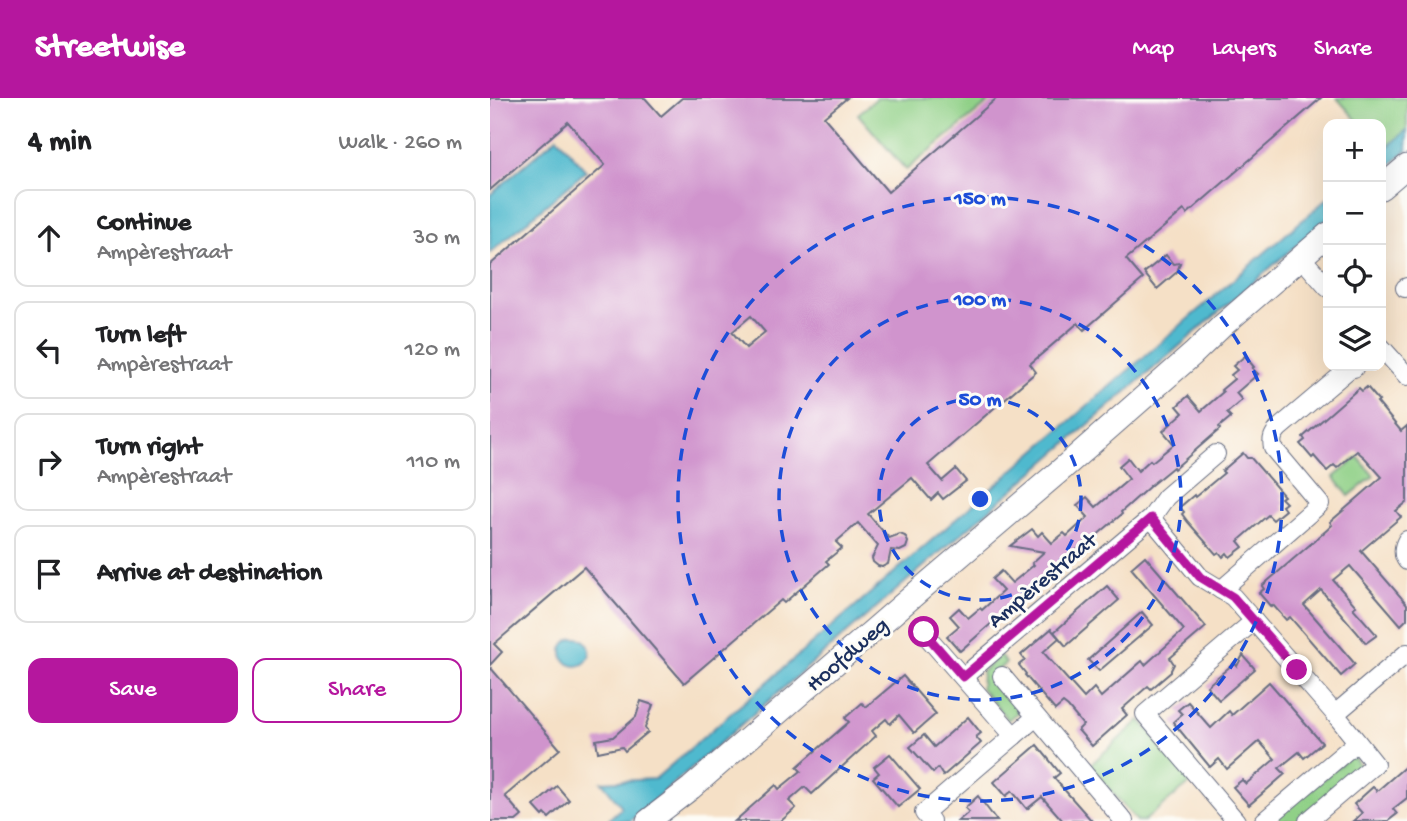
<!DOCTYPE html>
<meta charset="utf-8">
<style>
:root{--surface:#fff;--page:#f2f2f2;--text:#202124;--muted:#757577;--line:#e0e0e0;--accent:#b5179e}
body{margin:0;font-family:"Gochi Hand",sans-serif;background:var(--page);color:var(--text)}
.controls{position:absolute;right:21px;top:21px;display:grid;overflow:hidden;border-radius:14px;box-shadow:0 7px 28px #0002}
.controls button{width:63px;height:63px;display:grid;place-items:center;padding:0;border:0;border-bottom:2px solid var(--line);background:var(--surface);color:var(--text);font:35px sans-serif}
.stop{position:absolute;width:21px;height:21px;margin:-16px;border:5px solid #b5179e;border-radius:50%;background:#fff}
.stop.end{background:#b5179e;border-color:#fff;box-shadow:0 2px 7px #0008}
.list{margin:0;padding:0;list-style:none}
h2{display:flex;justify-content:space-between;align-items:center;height:91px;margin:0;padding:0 28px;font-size:30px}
h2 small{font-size:23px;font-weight:400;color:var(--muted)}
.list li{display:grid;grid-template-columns:46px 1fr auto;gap:21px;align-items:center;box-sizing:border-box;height:98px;margin:0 14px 14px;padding:0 14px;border:2px solid var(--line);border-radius:14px}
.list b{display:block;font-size:26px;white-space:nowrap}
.list p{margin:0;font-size:23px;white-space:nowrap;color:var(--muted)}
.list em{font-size:23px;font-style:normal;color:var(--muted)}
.actions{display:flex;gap:14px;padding:21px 28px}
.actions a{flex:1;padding:16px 0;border:2px solid var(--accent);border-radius:14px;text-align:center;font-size:24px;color:var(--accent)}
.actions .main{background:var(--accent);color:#fff}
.icon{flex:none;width:38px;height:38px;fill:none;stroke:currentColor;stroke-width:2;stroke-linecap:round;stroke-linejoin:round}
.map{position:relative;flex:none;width:917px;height:723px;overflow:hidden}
header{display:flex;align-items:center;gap:42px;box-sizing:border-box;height:98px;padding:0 35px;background:var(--accent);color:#fff}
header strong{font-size:33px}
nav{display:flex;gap:38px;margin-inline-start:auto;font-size:24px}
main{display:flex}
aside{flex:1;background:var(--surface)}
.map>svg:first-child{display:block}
.green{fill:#90d087;stroke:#568072;stroke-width:2}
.water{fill:#50b9ce;stroke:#367496;stroke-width:2}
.building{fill:#d094cd;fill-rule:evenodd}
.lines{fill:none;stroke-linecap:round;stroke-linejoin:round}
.minor-casing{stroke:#676d82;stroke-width:20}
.major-casing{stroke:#676d82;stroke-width:25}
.minor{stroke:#fff;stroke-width:18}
.major{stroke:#fff;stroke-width:23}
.route{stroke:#b5179e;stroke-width:9}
.ring{fill:none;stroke:#1d4ed8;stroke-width:3.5;stroke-dasharray:12 9}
.labels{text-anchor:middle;stroke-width:6;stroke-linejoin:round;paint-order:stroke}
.street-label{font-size:23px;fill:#1b2f5e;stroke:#fdfcf7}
.centre{fill:#1d4ed8;stroke:#fdfcf7;stroke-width:3.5}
.ring-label{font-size:21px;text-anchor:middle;font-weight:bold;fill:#1d4ed8;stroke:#fdfcf7;stroke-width:6;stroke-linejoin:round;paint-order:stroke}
</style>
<header>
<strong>Streetwise</strong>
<nav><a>Map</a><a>Layers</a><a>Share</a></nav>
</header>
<main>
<aside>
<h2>4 min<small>Walk · 260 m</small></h2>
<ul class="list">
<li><svg class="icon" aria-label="ahead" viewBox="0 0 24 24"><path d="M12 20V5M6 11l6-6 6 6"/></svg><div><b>Continue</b><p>Ampèrestraat</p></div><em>30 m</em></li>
<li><svg class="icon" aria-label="left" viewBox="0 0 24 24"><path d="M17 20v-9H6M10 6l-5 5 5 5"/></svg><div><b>Turn left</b><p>Ampèrestraat</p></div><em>120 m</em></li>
<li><svg class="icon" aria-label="right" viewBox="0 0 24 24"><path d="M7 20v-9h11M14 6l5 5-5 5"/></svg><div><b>Turn right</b><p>Ampèrestraat</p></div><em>110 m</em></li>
<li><svg class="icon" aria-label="arrive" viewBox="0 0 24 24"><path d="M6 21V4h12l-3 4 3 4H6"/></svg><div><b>Arrive at destination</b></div></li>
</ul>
<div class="actions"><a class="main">Save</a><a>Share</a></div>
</aside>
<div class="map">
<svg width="917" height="723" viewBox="0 0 917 723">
<rect width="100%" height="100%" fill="#fdfcf7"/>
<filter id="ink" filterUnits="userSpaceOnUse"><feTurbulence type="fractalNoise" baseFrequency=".0143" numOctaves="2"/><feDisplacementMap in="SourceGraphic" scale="14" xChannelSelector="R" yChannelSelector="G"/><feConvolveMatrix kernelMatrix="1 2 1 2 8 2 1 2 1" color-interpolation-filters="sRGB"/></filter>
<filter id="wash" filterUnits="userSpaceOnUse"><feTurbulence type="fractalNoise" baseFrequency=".00686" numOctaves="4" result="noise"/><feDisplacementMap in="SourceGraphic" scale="28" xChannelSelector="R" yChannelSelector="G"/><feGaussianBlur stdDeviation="1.57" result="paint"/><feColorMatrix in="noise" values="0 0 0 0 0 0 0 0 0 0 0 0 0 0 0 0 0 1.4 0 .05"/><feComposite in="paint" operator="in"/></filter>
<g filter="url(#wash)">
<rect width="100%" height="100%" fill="#f5e0c6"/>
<g class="green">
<path d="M387 0H504L416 72 368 16Z"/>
<path d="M847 0H917V32L892 53 891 51V26H870Z"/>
<path d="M868 359 884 378 859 398 844 379Z"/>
<path d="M510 557 516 565 505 574 532 611 518 622 491 590 492 574Z"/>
<path d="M650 622 703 683 654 723H647L599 668Z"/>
<path d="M862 657 871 669 806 723H782Z"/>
</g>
<g class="water">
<path d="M917 32V52L891 75V55Z"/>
<path d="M67 39 96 73 0 155V97Z"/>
<path d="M838 100V120C605 321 372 521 140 723H117L132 709 112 684 165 681Z"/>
<circle cx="86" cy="554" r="14"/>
</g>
<g id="blocks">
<g class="building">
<path d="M0 0H155L171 18 192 0H357L334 19 398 94 507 0H831L697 116 694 112 636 161 653 181 594 232 588 225 540 266 546 274 438 367 452 383 466 371 476 383 453 401 448 395 441 402 422 380 378 416 399 440 410 436 415 438 418 444 416 450 410 453 401 452 398 466 392 469 388 468 383 464 382 460 388 448 368 425 346 444 352 450 336 463 339 466 294 505 291 502 194 585 94 469 4 546 12 554 0 567V167L115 67 78 24 0 92ZM261 218 275 234 256 250 242 234Z"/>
<path d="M676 157 683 166 690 165 687 174 667 191 654 175Z"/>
<path d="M755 258 764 269 762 270 768 276 746 295 752 302 737 315 741 319 729 329 730 331 684 371 683 369 661 387 631 414 632 416 599 444 598 442 576 461 546 488 547 490 514 518 512 516 470 553 457 538 469 528 460 518 469 510 478 520 490 510 492 512 513 493 502 481 511 473 522 485 544 467 542 465 554 454 520 448 542 431 548 438 552 434 562 445 574 435 577 438 598 419 587 407 597 399 606 409 639 381 629 368 638 360 648 373 660 362 662 364 684 346 673 333 693 315 687 308 698 298 711 313 733 294 731 292 744 281 741 277 747 272 743 268Z"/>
<path d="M877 289 889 303 887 304 911 333 917 328V404L906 413 911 419 871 453 917 506V521L911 527 860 468 843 482 866 508 863 510 887 537 876 545 831 492 814 507 865 566 851 578 800 519 796 522 783 507 781 509 769 495 774 491 772 488 838 431 842 427 840 424 892 379 875 360 867 353 847 370 844 367 837 373 824 358 822 360 810 346 815 342 813 339 869 290 872 293Z"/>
<path d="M753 355 757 360H761L794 398 791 400 796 405 792 408 795 412 783 422 778 417 748 443 753 449 740 459 737 455 733 459 729 454 726 456 698 424 692 416 694 414 690 409 704 397 705 399 722 385 734 375 732 373Z"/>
<path d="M655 458 716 529 680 560 684 566 681 572V574L661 591 658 588 632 611 637 617 602 648 588 632 593 627 578 609 573 605 565 612 535 577 536 576 529 567 535 562 531 557 561 531 569 540 553 554 594 600 604 590 611 599 652 563 655 567 694 532 641 470Z"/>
<path d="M617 488 629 502 576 548 564 534Z"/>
<path d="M652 514 663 527 609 573 598 562Z"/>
<path d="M753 557 765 571 729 602 717 588 744 565 747 568Z"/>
<path d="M0 569 70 651 15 698 32 718 26 723H0Z"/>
<path d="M413 578 446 616 424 635 409 617 400 626 396 621 382 633 386 638 322 696 315 689 299 703 306 710 291 723H245L286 687 289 691 311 673 307 669 359 624 355 620 372 605 376 609Z"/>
<path d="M779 584 832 645 814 660 809 654 789 670 795 676 759 707 743 689 752 682 756 686 785 661 769 643 737 671 729 661 720 669 683 624 692 616 688 612 698 604 721 630 739 613 742 617Z"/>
<path d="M151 603 163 607 155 630 158 634 135 653 132 649 108 654 106 642 123 639 146 619Z"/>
<path d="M478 619 491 635 486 639 491 645 453 678 448 670 443 675 420 649 434 637 444 649Z"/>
<path d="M547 647 570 675 564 680 602 723H573L552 699 537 711 522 693 516 698 504 684Z"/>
<path d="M400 656 430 691 408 709 383 680 389 675 384 669Z"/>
<path d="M917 667V700L903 711 907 716 898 723H863L872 715 864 706 883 689 887 693Z"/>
<path d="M67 688 79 702 59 720 55 716 53 718 44 708Z"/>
<path d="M488 698 507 723H468L479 714 475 710Z"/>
</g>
</g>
</g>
<g filter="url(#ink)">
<use href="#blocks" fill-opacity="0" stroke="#676d82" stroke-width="2"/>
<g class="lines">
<g class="minor-casing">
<g id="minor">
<path d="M811 159 838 190"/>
<path d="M915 190 917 189"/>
<path d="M891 249 917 278"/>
<path d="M661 420 710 479 743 499 845 616"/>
<path d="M917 442C913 449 912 457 917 463"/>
<path d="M731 492 830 406 783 350C781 341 783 337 789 330L859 271 864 270"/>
<path d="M434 535 524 638"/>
<path d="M512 578 634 723"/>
<path d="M473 579 661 420 676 399 726 356"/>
<path d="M441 723 434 715 546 619"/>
<path d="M746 723 655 616 764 523"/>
<path d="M774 723 867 644"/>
<path d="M818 723 885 666 845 616 917 555"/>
</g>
</g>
<g class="major-casing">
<g id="major">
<path d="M891 90 917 68"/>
<path d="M158 723 201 690 438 485 572 371 703 256 732 228 838 136"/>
</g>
</g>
<use href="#minor" class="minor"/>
<use href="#major" class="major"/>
</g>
</g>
<g class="lines" filter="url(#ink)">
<path class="route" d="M434 534 473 579 661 420 710 479 743 499 807 572"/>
</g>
<g class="ring">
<circle cx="490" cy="401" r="101"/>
<circle cx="490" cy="401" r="201"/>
<circle cx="490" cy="401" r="302"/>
</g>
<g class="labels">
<g class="street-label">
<text transform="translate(551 481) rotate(-40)" y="8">Ampèrestraat</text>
<text transform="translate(356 555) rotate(-41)" y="8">Hoofdweg</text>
</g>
</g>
<circle cx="490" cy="401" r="10" class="centre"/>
<g class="ring-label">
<text x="490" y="106">150 m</text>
<text x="490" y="207">100 m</text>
<text x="490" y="307">50 m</text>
</g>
</svg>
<div class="controls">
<button>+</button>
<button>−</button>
<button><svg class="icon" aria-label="locate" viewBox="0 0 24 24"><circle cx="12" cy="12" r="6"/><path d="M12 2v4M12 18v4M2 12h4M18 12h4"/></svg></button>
<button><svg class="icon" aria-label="layers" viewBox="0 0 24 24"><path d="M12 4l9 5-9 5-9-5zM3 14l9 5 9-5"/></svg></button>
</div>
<div class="stop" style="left:434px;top:534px"></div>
<div class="stop end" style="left:807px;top:572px"></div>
</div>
</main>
